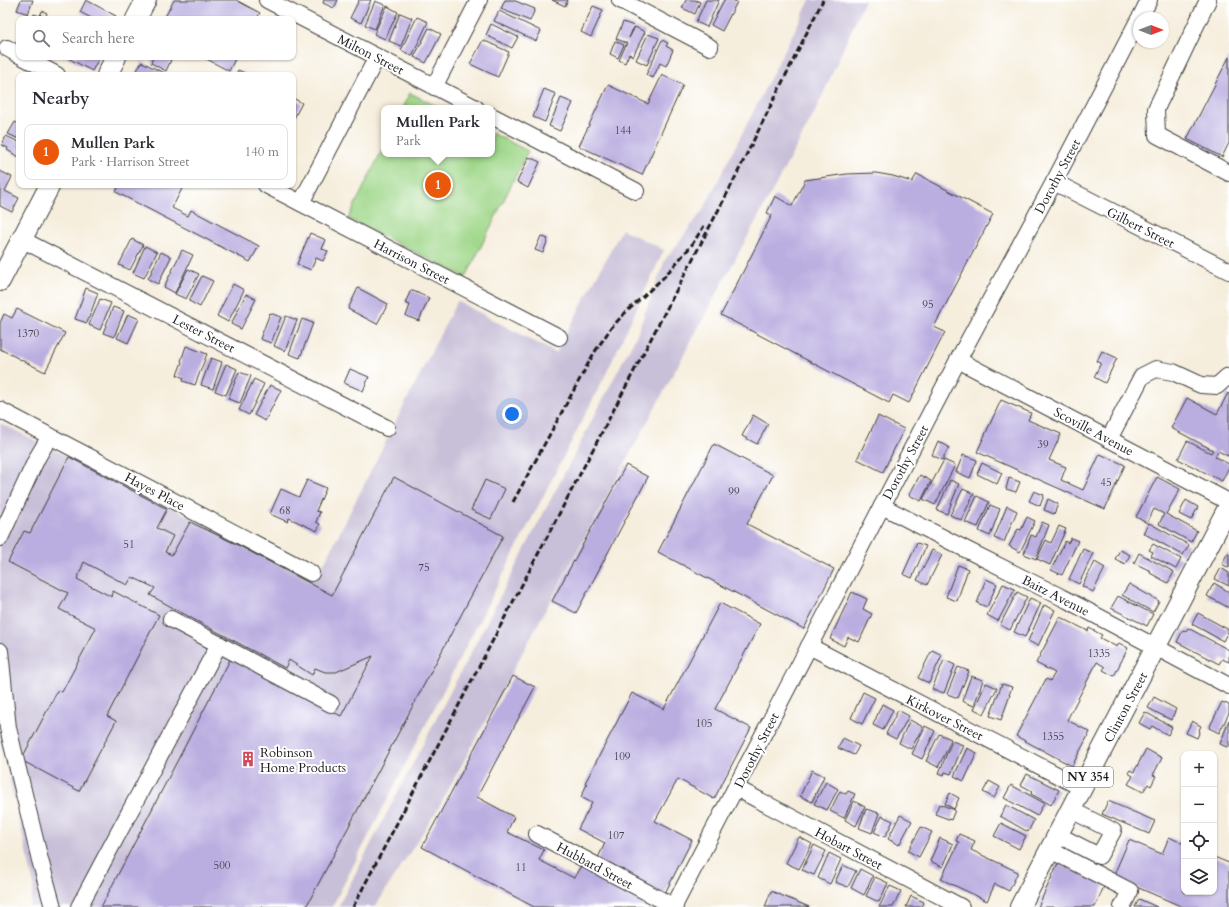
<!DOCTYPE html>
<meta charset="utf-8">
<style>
:root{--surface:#fff;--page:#f2f2f3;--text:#2b2b33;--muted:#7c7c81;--line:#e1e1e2;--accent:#ea580c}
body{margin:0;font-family:Cardo,serif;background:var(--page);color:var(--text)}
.controls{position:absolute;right:12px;bottom:12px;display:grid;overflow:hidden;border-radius:8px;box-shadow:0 1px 3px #0004}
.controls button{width:36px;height:36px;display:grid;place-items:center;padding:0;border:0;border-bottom:1px solid var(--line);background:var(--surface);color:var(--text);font:20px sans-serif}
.compass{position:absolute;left:1133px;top:12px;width:36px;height:36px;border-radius:50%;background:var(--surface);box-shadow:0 1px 3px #0004;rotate:90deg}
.you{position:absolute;left:512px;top:414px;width:14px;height:14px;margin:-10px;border:3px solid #fff;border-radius:50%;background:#1a73e8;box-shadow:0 0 0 6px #1a73e833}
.badge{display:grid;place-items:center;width:26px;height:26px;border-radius:50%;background:var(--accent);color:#fff;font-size:13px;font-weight:700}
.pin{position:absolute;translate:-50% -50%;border:2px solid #fff;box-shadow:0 1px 4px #0006}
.popup{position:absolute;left:381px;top:105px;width:114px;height:52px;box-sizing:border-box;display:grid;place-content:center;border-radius:8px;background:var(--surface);filter:drop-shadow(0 1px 3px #0005);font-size:13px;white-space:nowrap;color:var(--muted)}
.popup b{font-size:15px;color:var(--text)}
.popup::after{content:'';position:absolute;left:50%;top:100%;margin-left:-8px;border:8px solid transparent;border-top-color:var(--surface)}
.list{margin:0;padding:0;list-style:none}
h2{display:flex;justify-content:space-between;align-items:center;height:52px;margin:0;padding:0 16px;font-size:17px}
h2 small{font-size:13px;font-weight:400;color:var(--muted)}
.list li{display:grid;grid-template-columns:26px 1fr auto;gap:12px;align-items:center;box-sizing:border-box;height:56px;margin:0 8px 8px;padding:0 8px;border:1px solid var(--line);border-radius:8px}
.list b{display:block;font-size:15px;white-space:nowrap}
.list p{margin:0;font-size:13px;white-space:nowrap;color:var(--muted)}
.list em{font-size:13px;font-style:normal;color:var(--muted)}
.icon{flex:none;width:22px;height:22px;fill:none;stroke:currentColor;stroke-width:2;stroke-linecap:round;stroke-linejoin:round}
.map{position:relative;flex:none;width:1229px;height:907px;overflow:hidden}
.search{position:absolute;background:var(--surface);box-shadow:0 1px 3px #0004;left:16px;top:16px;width:280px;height:44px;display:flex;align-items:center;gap:10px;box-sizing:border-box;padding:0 14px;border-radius:8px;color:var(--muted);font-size:15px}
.panel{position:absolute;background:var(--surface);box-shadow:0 1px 3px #0004;left:16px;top:72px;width:280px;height:116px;border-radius:8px}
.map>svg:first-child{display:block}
.industrial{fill:#c8bfd8}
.green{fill:#9fd789;stroke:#5e7a52}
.building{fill:#baade0}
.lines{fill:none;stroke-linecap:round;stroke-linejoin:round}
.minor-casing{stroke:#3d3c39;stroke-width:18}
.major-casing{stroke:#3d3c39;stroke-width:22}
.minor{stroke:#fff;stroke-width:16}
.major{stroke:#fff;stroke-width:20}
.rail{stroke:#1c1c1c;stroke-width:3;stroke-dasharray:6 3;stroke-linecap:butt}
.labels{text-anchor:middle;stroke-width:4;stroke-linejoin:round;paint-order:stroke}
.number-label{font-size:11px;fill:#44404d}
.shield{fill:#fff;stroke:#606060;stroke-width:1}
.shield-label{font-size:12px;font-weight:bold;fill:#1c1c1c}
.street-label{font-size:13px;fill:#1c1c1c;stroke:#fff}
.poi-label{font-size:13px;fill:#1c1c1c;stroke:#fff;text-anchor:start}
</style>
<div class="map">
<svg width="1229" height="907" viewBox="0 0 1229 907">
<rect width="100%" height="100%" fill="#fff"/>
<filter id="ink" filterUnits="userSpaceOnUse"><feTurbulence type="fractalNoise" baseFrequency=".025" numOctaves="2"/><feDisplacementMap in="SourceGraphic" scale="8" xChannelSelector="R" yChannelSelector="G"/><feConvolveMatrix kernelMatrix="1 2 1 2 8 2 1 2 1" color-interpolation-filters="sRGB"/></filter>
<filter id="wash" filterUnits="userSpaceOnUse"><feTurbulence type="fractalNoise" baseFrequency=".012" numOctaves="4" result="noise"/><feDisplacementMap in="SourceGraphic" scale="16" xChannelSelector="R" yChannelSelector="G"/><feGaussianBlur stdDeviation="0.9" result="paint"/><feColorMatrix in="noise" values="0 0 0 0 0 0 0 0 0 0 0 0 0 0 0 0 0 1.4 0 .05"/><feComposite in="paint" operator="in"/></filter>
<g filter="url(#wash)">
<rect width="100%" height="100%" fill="#f6eedd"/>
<g class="industrial">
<path d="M810 0H865L814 114 439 807 375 907H338L637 334 665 260 703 210Z"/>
<path d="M622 229 664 250 605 376 332 907H30L34 885 0 737V423L316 579 457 301 556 353Z"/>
</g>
<g class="green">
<path d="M410 93 441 108H403Z"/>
<path d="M492 133 528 151 466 277 348 219 384 146V154H492Z"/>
</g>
<g id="blocks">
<g class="building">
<path d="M21 0H33L28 14 17 10Z"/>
<path d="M86 0 116 16 115 19H93L80 12Z"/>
<path d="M174 0H236L260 13 256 19H164Z"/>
<path d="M324 0H338L334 8 323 3Z"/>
<path d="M359 0H371L361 23 350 18Z"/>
<path d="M505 0H513L535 9 530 21 501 9Z"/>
<path d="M552 0H568L565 6Z"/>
<path d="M686 0H695L700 2 695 14 682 8Z"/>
<path d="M706 0H719L707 27 696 22Z"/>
<path d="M724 0H732L737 2 722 31 711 25Z"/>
<path d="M375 1 385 5 375 29 365 25Z"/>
<path d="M387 6 398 12 385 39 374 34Z"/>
<path d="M593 6 603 10 591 37 581 32Z"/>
<path d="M42 11 47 13 45 19H32L34 14 40 16Z"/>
<path d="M499 11 541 31 536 41 494 21Z"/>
<path d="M400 13 412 18 401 46 389 41Z"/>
<path d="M417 17 428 22 412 56 401 50Z"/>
<path d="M623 22 634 26 629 38 635 27 645 32 633 56 629 54 625 63 619 60 627 43 616 39Z"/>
<path d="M491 24 518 37 512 48 486 35Z"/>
<path d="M429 28 441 34 426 63 414 57Z"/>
<path d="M648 34 659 38 647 65 636 60Z"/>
<path d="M483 40 509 52 498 77 470 64Z"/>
<path d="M662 40 668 43 666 46 673 50 666 66 660 63 653 78 646 75Z"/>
<path d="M615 41 624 45 618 58 610 54Z"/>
<path d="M66 57H93L98 60 92 71Z"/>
<path d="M153 57H164L171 60 166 71 151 63Z"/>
<path d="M203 57H236L229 71Z"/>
<path d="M1229 57V143L1222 157 1187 139Z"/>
<path d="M142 62 168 75H141L136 72Z"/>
<path d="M238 70 248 75H236Z"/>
<path d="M662 75 683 85 642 175 579 146 608 85 648 104Z"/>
<path d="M544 89 556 94 545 122 533 117Z"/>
<path d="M293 98 302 103 293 120Z"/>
<path d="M561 98 573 103 560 131 549 126Z"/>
<path d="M15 122 19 124V139L8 134Z"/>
<path d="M6 136 19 142V157L7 150 8 148 2 145Z"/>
<path d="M529 157 540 162 528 188 517 182Z"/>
<path d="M0 171 12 177 5 191 19 198 12 212 0 206Z"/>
<path d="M876 173 893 176 912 182 917 174 993 214 934 327 945 332 909 403 893 395 889 403 721 315 772 215 767 213 775 196 792 206 805 180 847 174Z"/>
<path d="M119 185H184L172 208 188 216 191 210 259 246 250 262 116 192Z"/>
<path d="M310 233 326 240 322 249 328 251 323 261 316 258 311 270 297 264Z"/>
<path d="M541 236 548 239 543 253 535 250Z"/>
<path d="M132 239 143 245 130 270 119 265Z"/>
<path d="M145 246 157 252 144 278 133 273Z"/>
<path d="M182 250 193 255 175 293 164 287Z"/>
<path d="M161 252 171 257 158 284 148 279Z"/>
<path d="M188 269 199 274 186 299 175 294Z"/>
<path d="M202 276 213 281 200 307 189 301Z"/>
<path d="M233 284 244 290 228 322 217 316Z"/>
<path d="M86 288 98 293 87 323 75 319Z"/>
<path d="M358 288 388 304 377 324 348 309Z"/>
<path d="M411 290 429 298 419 321 406 316 410 305 405 303Z"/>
<path d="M246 294 256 299 241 329 231 324Z"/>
<path d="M100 299 111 303 100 330 89 325Z"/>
<path d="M113 307 124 311 114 337 103 333Z"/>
<path d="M17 309 65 333 45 372 0 349V323L4 314 12 318Z"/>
<path d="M270 313 281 317 271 343 260 339Z"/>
<path d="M128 314 139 319 128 343 117 338Z"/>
<path d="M286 316 297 320 285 351 274 346Z"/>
<path d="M302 319 313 323 300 358 289 354Z"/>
<path d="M186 346 207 354 195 385 183 381 184 378 177 375 182 362 181 361Z"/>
<path d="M1102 351 1117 358 1105 383 1094 377 1101 363 1097 361Z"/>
<path d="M211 358 222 362 213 389 201 385Z"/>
<path d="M226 364 237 369 226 395 215 391Z"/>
<path d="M350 369 369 377 363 391 344 383Z"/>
<path d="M239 372 251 376 240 403 228 399Z"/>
<path d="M254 379 264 384 249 415 239 410Z"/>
<path d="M270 385 281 390 265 421 254 415Z"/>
<path d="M1228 393 1229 394V454L1228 456 1218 451 1215 457 1229 464V467L1222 481 1178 459 1187 441 1211 453 1213 450 1171 428 1187 398 1217 414Z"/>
<path d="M1001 400 1031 413 1028 420 1061 434 1049 460 1066 467 1061 480 1083 490 1100 454 1125 465 1105 509 977 452Z"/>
<path d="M753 415 768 424 757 444 742 436Z"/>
<path d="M878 416 904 429 883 472 857 459Z"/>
<path d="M938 441 949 447 942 460 932 455Z"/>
<path d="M714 444 773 475 747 524 834 569 804 629 658 552Z"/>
<path d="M963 455 977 460 970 478 956 472Z"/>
<path d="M69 457 167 509 157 528 173 536 165 552 172 555 190 522 234 543 332 595 394 477 503 536 306 907H101L231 658 341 716 373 656 336 672H325L315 668 312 675 289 660 285 668 193 619 150 595 155 588 132 577 127 585 84 562 77 579 112 597 113 591 159 615 107 716 116 721 79 791 21 760 58 690 62 692 96 628 59 609 68 593 8 562 24 531 30 533Z"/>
<path d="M944 460 955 465 935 505 923 499Z"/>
<path d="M982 463 1002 473 997 484 977 474Z"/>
<path d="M626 465 648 477 576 613 552 601Z"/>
<path d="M920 475 931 481 921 501 909 495Z"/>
<path d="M1157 477 1180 489 1166 514 1197 531 1191 542 1159 524 1164 514 1154 509 1147 523 1136 517Z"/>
<path d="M1009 478 1020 482 1016 492 1006 489Z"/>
<path d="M307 480 326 488 316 511 320 512 316 522 320 524 317 531 289 518 288 522 270 514 281 489 299 497Z"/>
<path d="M485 480 505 489 491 519 471 510Z"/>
<path d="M950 480 959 484 947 514 937 510Z"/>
<path d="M963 489 974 494 961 520 950 515Z"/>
<path d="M1034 491 1044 495 1040 506 1029 501Z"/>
<path d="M977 496 989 502 978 527 965 522Z"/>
<path d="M1048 499 1058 504 1054 514 1044 510Z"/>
<path d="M1186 500 1198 507 1191 520 1179 514Z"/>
<path d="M990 505 1000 509 990 536 979 531Z"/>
<path d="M1007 506 1017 511 1004 542 994 538Z"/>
<path d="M1027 517 1035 521 1020 552 1009 546 1018 529 1021 530Z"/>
<path d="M1042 522 1049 525 1036 559 1024 554 1031 535 1036 537Z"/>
<path d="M1149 523 1189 545 1183 555 1143 533Z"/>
<path d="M1059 526 1066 529 1050 565 1037 559 1046 540 1051 543Z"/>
<path d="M1071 538 1078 541 1062 575 1051 570 1065 541 1068 543Z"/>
<path d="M917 543 926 546 912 578 903 574Z"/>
<path d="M1153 544 1181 559 1176 569 1151 556 1153 552 1149 550Z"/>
<path d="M1083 549 1093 553 1079 584 1069 579Z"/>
<path d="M932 550 942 555 927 585 917 580Z"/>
<path d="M1120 550 1130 555 1125 564 1115 559Z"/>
<path d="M1139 553 1174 572 1168 583 1150 573 1151 571 1134 563Z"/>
<path d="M1227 554H1229V568L1222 564Z"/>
<path d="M1095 562 1105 568 1093 592 1082 586Z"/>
<path d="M958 565 968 569 957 601 946 597Z"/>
<path d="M1221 568 1229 573V586L1215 579Z"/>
<path d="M986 579 997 584 987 607 977 603Z"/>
<path d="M1214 583 1229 592V608L1207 596Z"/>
<path d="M1003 584 1015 589 998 621 987 615Z"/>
<path d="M1129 584 1159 601 1153 612 1122 595Z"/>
<path d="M852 592 867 599 863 609 872 614 859 642 848 637 844 646 830 639Z"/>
<path d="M1017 592 1027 597 1010 630 1000 625Z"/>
<path d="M1118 596 1153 614 1147 626 1111 608Z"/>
<path d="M1030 598 1041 603 1025 637 1014 632Z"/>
<path d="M720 603 760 624 715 709 751 728 714 799 678 779 655 821 692 840 663 897 596 862 605 843 578 829 592 803 581 797 587 784 585 783 632 693 664 709Z"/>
<path d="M1044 605 1055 610 1038 646 1028 641Z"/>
<path d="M1198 613 1229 630 1223 641 1192 624Z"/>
<path d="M1060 617 1088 631 1089 628 1102 635 1100 638 1117 647 1119 643 1128 648 1114 676 1103 670 1105 667 1097 662 1067 720 1090 732 1072 766 1016 736 1046 679 1050 681 1055 673 1036 663Z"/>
<path d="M1188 628 1229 650V662L1222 659 1219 664 1177 642 1183 630 1186 631Z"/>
<path d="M932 650 942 655 929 683 918 678Z"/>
<path d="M944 660 955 665 944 693 932 689Z"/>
<path d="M958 667 969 671 958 698 947 694Z"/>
<path d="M513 676 535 687 477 797 514 817 507 832 544 850 539 860 574 878 583 862 659 903 657 907H534L422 847Z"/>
<path d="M971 676 983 680 974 706 962 701Z"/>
<path d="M986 683 997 688 984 714 974 709Z"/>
<path d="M1002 684 1012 687 1009 695H1010L1001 720 990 716Z"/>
<path d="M863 692 875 698 862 724 851 718Z"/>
<path d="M1154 697 1176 709 1171 720 1148 708Z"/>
<path d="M1222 702 1229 705V713L1219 733 1209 728Z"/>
<path d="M882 704 893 710 883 730 873 725Z"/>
<path d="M898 710 909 716 896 739 886 734Z"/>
<path d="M1145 712 1172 727 1168 735 1152 726 1150 729 1139 723Z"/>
<path d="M910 720 923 727 911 749 899 743Z"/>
<path d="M1229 720V748L1220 744Z"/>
<path d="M1192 721 1201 726 1199 730 1200 731 1197 738 1186 733Z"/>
<path d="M925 726 935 731 922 759 912 754Z"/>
<path d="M939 734 951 739 945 754 938 767 926 761Z"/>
<path d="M843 738 859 746 854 755 838 748Z"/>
<path d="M952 741 963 745 951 774 945 772 944 775 939 773Z"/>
<path d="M967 748 977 753 964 781 954 776Z"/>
<path d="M1146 749 1162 758 1153 775 1156 776 1151 786 1148 784 1143 792 1128 784 1133 776 1128 773 1130 770 1134 772Z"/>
<path d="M812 770 824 776 812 802 800 796Z"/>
<path d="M1027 774 1059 790 1051 805 1031 794 1032 791 1021 785Z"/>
<path d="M989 781 1000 787 994 798 983 792Z"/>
<path d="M826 782 838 789 827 810 814 804Z"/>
<path d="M1011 785 1044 803 1037 816 1004 798Z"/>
<path d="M840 791 846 794 848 791 855 794 844 818 830 811Z"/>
<path d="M950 793 959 798 954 809 945 804Z"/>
<path d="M854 801 865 807 856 826 845 820Z"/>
<path d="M1108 801 1155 821 1149 834 1102 814Z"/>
<path d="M939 804 955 810 951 820 935 814Z"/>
<path d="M1006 805 1034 820 1028 832 1000 816Z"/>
<path d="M866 809 879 813 872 833 859 828Z"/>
<path d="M900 815 912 821 899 845 888 839Z"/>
<path d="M882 816 893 821 885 837 874 832Z"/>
<path d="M1001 823 1026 836 1019 849 994 836Z"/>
<path d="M921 827 932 832 919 857 908 851Z"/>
<path d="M959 834 975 841 971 850 1018 872 1009 891 995 884 987 901 941 879 959 842 956 841Z"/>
<path d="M799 837 812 844 799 869 786 863Z"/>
<path d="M1169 837 1184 844V892H1214V857L1229 863V907H1183L1113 877 1129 840 1162 854Z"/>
<path d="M940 838 953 844 943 867 930 861Z"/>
<path d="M814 845 826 851 814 875 802 870Z"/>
<path d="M829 853 841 859 830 884 818 878Z"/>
<path d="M1058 863 1105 884 1095 907H1038Z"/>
<path d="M843 865 856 871 848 887 835 882Z"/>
<path d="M860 869 873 876 864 895 851 888Z"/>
<path d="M875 877 888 883 879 902 866 896Z"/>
<path d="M890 886 901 891 893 907H879Z"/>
<path d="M771 891 809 907H765Z"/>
<path d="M911 896 924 902 922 907H906Z"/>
<path d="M1139 899 1157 907H1135Z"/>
</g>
</g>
</g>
<g filter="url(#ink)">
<use href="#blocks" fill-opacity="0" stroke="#3d3c39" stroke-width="1"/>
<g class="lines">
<g class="minor-casing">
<g id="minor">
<path d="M267 0 476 108"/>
<path d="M620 0 710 47"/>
<path d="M1208 0 1156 109 1157 135 1229 173"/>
<path d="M1140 18 1149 0"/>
<path d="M7 48 19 55"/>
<path d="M23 57 57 75"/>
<path d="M434 87 479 0"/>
<path d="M492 116 636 191"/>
<path d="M1054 182 1229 271"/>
<path d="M266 185 559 337"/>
<path d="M301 203 377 57"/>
<path d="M21 239 387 428"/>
<path d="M958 360 1229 502"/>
<path d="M0 410 311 573"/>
<path d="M1109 439 1142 376 1156 369 1173 372 1201 385 1217 386 1227 377 1229 378"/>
<path d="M882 506 967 550 1067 600 1229 686"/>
<path d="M0 538 37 458 50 436"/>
<path d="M171 619 331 704"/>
<path d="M809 646 1082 788"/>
<path d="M0 651 8 728 40 860 53 907"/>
<path d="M736 788 961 907"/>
<path d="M537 834 675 907"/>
<path d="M1058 835 1099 856 1113 831 1071 810"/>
<path d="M1050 850 1130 891 1122 907"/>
<path d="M674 906 958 360 1054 182 1139 19"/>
<path d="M79 907 219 644"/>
</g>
</g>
<g class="major-casing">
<g id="major">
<path d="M136 19 146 0"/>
<path d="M107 75 116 57"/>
<path d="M0 281 50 185"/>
<path d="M1020 907 1229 506"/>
</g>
</g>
<use href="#minor" class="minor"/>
<use href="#major" class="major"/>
<g class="rail">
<path d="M513 502 594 353 611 328 624 314 664 277 691 246 704 226"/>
<path d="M353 907 730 188 823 0"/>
</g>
</g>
</g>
<defs>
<g id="building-bare" transform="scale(1.2)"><path d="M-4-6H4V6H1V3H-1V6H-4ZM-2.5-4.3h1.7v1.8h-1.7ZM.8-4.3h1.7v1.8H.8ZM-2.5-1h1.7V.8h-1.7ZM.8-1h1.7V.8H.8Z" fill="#d1495b" stroke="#fff" stroke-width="2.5" paint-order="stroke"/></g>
</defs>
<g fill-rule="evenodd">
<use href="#building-bare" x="248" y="759"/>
</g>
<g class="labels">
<g class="number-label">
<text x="623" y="134">144</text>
<text x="928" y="308">95</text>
<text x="28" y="337">1370</text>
<text x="1043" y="448">39</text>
<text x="1106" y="486">45</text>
<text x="734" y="495">99</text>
<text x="285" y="514">68</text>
<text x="129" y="548">51</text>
<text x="424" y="571">75</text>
<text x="1099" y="657">1335</text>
<text x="704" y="727">105</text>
<text x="1053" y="740">1355</text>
<text x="622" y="760">109</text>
<text x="616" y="839">107</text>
<text x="222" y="869">500</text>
<text x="521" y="871">11</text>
</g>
<rect class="shield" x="1063" y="767" width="50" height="20" rx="3"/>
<g class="shield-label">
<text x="1088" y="781">NY 354</text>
</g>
<g class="street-label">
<text transform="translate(371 54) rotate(27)" y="5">Milton Street</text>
<text transform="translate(1057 176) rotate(-62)" y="5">Dorothy Street</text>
<text transform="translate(1141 227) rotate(27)" y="5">Gilbert Street</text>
<text transform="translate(412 261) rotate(27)" y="5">Harrison Street</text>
<text transform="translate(204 333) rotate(27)" y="5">Lester Street</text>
<text transform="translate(1094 431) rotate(28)" y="5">Scoville Avenue</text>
<text transform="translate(905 462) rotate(-62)" y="5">Dorothy Street</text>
<text transform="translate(155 491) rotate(28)" y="5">Hayes Place</text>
<text transform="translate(1056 595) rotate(27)" y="5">Baitz Avenue</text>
<text transform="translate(1125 707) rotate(-62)" y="5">Clinton Street</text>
<text transform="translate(945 717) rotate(27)" y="5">Kirkover Street</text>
<text transform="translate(756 750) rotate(-63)" y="5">Dorothy Street</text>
<text transform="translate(849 848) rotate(28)" y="5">Hobart Street</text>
<text transform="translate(595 865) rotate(28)" y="5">Hubbard Street</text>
</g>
<g class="poi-label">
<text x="260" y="757">Robinson<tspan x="260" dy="15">Home Products</tspan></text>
</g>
</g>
</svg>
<div class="controls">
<button>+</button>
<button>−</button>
<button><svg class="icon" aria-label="locate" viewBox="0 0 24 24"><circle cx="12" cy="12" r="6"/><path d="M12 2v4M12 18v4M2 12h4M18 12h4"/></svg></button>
<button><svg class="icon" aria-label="layers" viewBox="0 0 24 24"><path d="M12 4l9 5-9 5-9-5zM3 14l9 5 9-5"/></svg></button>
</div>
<svg class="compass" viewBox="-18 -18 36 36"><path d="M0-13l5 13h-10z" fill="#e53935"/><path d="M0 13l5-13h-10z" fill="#7c7c81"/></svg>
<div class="you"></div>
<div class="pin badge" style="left:438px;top:185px">1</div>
<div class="popup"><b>Mullen Park</b>Park</div>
<div class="search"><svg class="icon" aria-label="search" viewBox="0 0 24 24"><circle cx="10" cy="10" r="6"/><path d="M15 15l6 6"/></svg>Search here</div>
<section class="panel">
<h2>Nearby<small></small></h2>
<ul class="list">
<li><span class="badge">1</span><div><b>Mullen Park</b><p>Park · Harrison Street</p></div><em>140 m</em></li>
</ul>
</section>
</div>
